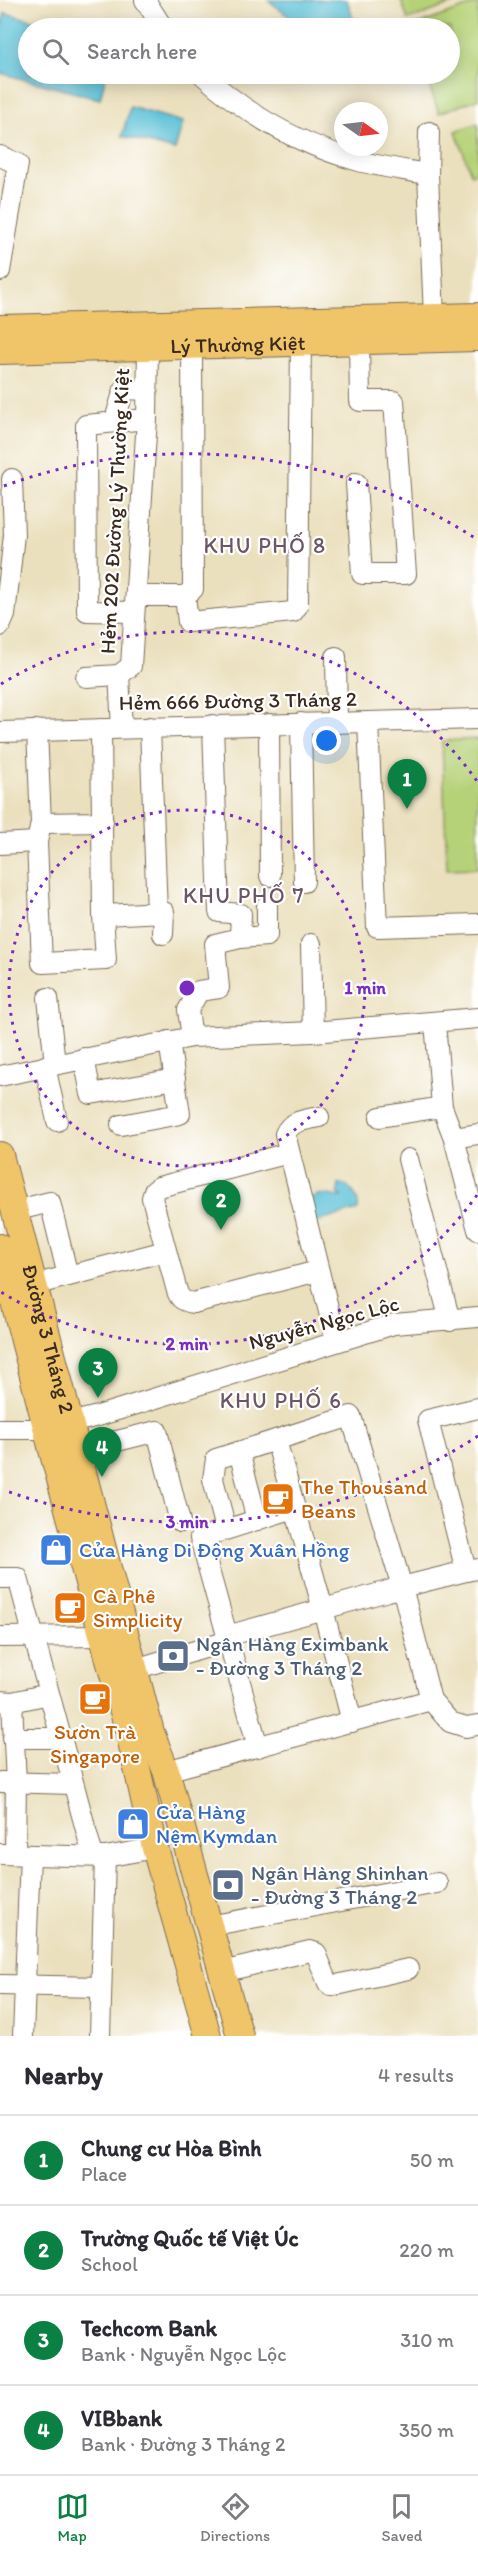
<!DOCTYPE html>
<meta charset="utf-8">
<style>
:root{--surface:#fff;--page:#f2f2f3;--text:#2b2b33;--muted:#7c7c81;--line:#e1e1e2;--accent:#0b8043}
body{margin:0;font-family:Itim,sans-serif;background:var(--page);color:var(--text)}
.compass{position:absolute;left:334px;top:102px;width:54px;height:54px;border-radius:50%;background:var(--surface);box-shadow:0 3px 15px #0003;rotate:104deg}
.you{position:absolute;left:327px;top:741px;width:21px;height:21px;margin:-15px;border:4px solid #fff;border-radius:50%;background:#1a73e8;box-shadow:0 0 0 9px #1a73e833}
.badge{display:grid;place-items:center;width:39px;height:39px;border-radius:50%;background:var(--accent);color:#fff;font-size:20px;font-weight:700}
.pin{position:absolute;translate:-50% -50px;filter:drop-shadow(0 2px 3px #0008)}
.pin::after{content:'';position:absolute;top:32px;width:21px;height:18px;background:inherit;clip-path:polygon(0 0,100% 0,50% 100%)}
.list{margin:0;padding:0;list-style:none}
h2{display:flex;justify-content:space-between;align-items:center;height:78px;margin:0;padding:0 24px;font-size:26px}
h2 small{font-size:20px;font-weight:400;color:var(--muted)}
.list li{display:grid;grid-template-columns:39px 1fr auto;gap:18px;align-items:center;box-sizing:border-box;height:90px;padding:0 24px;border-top:2px solid var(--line)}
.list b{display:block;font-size:22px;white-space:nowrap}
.list p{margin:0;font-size:20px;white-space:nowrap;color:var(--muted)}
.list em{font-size:20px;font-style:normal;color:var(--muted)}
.icon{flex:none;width:33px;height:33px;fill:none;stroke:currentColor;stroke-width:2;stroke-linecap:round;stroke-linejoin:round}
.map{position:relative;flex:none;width:478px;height:2036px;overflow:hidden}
.search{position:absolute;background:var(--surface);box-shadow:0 3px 15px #0003;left:18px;right:18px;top:18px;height:66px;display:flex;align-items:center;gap:15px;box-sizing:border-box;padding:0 21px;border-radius:33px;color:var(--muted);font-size:22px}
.sheet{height:438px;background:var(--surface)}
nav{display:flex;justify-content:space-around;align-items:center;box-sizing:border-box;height:84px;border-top:2px solid var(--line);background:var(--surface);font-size:16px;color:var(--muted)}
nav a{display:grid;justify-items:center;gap:3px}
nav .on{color:var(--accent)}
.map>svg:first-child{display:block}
.green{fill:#b6d278;stroke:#787e4b;stroke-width:1.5}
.water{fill:#59c0d6;stroke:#4a757a;stroke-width:1.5}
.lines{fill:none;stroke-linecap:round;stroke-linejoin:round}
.minor-casing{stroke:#796a56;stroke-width:22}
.major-casing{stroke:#796a56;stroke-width:28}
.minor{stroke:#fff;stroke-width:20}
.major{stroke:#f0c469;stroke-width:26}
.ring{fill:none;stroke:#7b2cbf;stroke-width:3;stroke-dasharray:3 6}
.labels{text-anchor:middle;stroke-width:4.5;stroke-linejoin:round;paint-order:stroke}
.street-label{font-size:21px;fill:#3b2a1e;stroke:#fff}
.food-label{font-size:21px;fill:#c56008;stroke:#fff;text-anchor:start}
.shop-label{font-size:21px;fill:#366cbe;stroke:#fff;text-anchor:start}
.service-label{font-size:21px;fill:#4e5e75;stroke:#fff;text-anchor:start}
.neighbourhood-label{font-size:22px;letter-spacing:1.5px;fill:#6b5665;stroke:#fff}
.centre{fill:#7b2cbf;stroke:#fff;stroke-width:3}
.ring-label{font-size:18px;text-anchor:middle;font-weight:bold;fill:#7b2cbf;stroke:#fff;stroke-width:4.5;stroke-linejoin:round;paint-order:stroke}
</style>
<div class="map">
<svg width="478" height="2036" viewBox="0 0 478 2036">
<rect width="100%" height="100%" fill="#fff"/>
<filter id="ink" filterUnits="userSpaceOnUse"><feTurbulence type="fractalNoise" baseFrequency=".0167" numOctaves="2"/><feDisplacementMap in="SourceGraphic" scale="12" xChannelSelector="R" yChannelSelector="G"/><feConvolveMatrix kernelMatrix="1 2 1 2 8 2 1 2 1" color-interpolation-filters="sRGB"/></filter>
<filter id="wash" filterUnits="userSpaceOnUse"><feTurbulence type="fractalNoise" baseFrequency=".008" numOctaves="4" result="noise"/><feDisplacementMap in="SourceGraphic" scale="24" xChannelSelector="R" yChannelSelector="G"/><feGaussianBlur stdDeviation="1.35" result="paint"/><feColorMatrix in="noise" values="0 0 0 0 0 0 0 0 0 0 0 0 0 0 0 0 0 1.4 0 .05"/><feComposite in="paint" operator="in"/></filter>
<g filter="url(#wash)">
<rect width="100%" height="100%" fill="#ebe0be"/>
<g class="green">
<path d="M401 0H463L408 20Z"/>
<path d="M478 3V99L439 113 425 74H450V28H409Z"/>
<path d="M478 123V172L471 174 456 131Z"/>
<path d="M478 739V868L447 869 442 741Z"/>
</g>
<g class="water">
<path d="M268 0H347L356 28H303Z"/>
<path d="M5 13 63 28H28V74H106L100 99 0 73V31Z"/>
<path d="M130 107 183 122 175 150 122 136Z"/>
<path d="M339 1184C351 1184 360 1199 358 1210L313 1223 310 1199C322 1190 330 1197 342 1197L338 1193Z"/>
</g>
</g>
<g filter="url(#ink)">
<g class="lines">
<g class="minor-casing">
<g id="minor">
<path d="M145 0 163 28"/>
<path d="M202 74C248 116 298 144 359 161 381 167 405 170 428 174"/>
<path d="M429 132 428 174 434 317"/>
<path d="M0 156 18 164 0 271"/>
<path d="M115 420 124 389 147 390"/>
<path d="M356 483 362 574H406L394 401H360L359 341"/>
<path d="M136 596H185L193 589 192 346"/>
<path d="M185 596 188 622 293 612 298 605 301 343"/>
<path d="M133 612 87 611 86 425 147 419"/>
<path d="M0 626 5 615 14 535 12 479"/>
<path d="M336 657 337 723"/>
<path d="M119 675 122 728"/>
<path d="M86 677 119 675 131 666 147 419 148 346"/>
<path d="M368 722 377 927 478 924"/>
<path d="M301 723 304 882"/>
<path d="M269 724 270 876"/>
<path d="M213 725 219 912 241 914 240 938"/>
<path d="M150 727 157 913"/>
<path d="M37 730 41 823 37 842 42 963 106 960 103 915 101 729"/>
<path d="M0 732 478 719"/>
<path d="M41 823 103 822"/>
<path d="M0 844 37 842"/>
<path d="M103 915 164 912 163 934"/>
<path d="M311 944 313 1032"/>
<path d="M48 998 55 1064"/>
<path d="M435 1022 442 1107 454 1138 478 1230"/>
<path d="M192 1037 188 1010 199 991 219 988 215 944 240 938 267 936V905"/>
<path d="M84 1058 91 1094 175 1079"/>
<path d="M45 1066 57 1121"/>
<path d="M0 1076 192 1037 313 1032 478 1018"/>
<path d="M319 1117C306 1120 291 1120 285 1134L336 1340"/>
<path d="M380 1117 442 1107"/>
<path d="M121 1125 180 1114 169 1041"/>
<path d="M454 1138 478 1134"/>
<path d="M289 1153 159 1187 154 1191 152 1198 177 1291C180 1300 184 1301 193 1303L318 1271"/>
<path d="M408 1159 450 1321"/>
<path d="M14 1211 50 1202 68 1276"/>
<path d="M33 1285 166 1251"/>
<path d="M478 1408 428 1420 466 1571 478 1569"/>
<path d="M0 1429H46L98 1416 394 1324 478 1317"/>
<path d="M276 1440 323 1609 352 1722"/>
<path d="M77 1451 157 1431 180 1522"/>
<path d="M239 1452 257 1520"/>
<path d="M226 1529 213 1479 216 1459 351 1416 402 1587 431 1700 450 1722 466 1727 478 1725"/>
<path d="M0 1578H18L93 1856"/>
<path d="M227 1636 402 1587 466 1571"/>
<path d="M0 1637 103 1636"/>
<path d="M135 1669 228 1641"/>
<path d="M0 1701 12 1702 49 1694"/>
<path d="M12 1702 16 1782 15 1854"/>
<path d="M13 1738H61"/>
<path d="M258 1747 200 1538 294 1508"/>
<path d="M166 1771 431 1700"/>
<path d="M0 1782 73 1784"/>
<path d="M0 1854 105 1857 155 1848"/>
<path d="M209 1926 437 1883"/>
<path d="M222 1972 310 1951 316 1953 328 1983 332 1986 408 1969"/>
<path d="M0 1985 101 1987"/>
<path d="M23 2036 30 1855"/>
<path d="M100 2036 105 1857"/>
</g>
</g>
<g class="major-casing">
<g id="major">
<path d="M0 328 478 316"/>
<path id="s1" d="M0 351 478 338"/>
<path id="s2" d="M0 1155 151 1732 166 1771 240 2036"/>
<path d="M0 1247 52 1450 130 1737 155 1848 208 2036"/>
</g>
</g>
<use href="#minor" class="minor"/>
<use href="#major" class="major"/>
</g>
</g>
<g class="ring">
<circle cx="187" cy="988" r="178"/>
<path d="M477 1195A356 356 0 0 1 1 1292M1 684A356 356 0 0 1 477 781"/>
<path d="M478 1436A534 534 0 0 1 4 1490M4 486A534 534 0 0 1 478 540"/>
</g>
<defs>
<g id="cafe-square" transform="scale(1.725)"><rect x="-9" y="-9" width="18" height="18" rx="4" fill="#e8710a" stroke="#fff"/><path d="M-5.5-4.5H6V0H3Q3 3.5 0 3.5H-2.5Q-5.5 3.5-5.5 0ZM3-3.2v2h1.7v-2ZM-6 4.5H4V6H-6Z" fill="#fff"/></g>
<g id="shop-square" transform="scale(1.725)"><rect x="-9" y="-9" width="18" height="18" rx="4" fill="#3f7fe0" stroke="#fff"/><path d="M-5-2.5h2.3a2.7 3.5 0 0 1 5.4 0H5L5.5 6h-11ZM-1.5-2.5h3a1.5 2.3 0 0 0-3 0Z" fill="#fff"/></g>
<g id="bank-square" transform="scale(1.725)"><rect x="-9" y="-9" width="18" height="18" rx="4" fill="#5c6f8a" stroke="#fff"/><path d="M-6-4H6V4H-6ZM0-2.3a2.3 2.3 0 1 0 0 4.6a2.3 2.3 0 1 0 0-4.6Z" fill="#fff"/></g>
</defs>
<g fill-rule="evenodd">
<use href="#cafe-square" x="278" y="1499"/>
<use href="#shop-square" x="56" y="1550"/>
<use href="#cafe-square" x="70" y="1608"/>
<use href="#bank-square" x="173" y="1656"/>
<use href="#cafe-square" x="95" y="1699"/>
<use href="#shop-square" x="133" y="1824"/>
<use href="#bank-square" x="228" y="1885"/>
</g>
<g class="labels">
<g class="street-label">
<text dy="7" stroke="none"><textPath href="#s1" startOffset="238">Lý Thường Kiệt</textPath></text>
<text transform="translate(115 511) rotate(-87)" y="7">Hẻm 202 Đường Lý Thường Kiệt</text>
<text transform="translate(238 701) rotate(-1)" y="7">Hẻm 666 Đường 3 Tháng 2</text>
<text transform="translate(324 1323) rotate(-15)" y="7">Nguyễn Ngọc Lộc</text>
<text dy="7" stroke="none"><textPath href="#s2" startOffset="190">Đường 3 Tháng 2</textPath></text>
</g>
<g class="food-label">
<text x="301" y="1494">The Thousand<tspan x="301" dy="24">Beans</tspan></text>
<text x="93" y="1603">Cà Phê<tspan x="93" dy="24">Simplicity</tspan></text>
<text x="95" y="1739" text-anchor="middle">Sườn Trà<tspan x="95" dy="24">Singapore</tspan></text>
</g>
<g class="shop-label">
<text x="79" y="1557">Cửa Hàng Di Động Xuân Hồng</text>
<text x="156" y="1819">Cửa Hàng<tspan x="156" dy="24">Nệm Kymdan</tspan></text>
</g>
<g class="service-label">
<text x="196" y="1651">Ngân Hàng Eximbank<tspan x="196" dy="24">- Đường 3 Tháng 2</tspan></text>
<text x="251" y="1880">Ngân Hàng Shinhan<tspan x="251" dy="24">- Đường 3 Tháng 2</tspan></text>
</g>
<g class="neighbourhood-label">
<text x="265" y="553">KHU PHỐ 8</text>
<text x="244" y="903">KHU PHỐ 7</text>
<text x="281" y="1408">KHU PHỐ 6</text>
</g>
</g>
<circle cx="187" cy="988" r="9" class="centre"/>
<g class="ring-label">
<text x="365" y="994">1 min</text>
<text x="187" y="1350">2 min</text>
<text x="187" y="1528">3 min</text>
</g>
</svg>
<svg class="compass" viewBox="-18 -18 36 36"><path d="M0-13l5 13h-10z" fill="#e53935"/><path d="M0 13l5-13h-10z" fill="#7c7c81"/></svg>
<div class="you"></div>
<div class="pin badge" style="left:407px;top:809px">1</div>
<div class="pin badge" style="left:221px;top:1230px">2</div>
<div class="pin badge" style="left:98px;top:1398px">3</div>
<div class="pin badge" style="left:102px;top:1477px">4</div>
<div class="search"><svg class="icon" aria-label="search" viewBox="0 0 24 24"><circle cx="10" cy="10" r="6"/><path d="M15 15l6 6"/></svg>Search here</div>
</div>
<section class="sheet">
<h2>Nearby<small>4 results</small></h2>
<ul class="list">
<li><span class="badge">1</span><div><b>Chung cư Hòa Bình</b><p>Place</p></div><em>50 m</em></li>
<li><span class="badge">2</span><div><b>Trường Quốc tế Việt Úc</b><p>School</p></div><em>220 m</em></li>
<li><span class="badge">3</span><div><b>Techcom Bank</b><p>Bank · Nguyễn Ngọc Lộc</p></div><em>310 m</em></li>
<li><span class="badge">4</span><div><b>VIBbank</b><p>Bank · Đường 3 Tháng 2</p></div><em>350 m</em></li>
</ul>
</section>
<nav>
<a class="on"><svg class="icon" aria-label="map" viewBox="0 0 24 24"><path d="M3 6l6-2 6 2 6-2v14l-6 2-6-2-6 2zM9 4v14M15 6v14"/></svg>Map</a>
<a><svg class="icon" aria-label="directions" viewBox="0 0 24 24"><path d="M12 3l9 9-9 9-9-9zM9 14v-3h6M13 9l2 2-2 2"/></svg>Directions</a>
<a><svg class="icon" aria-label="saved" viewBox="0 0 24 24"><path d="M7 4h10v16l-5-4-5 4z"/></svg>Saved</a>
</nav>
